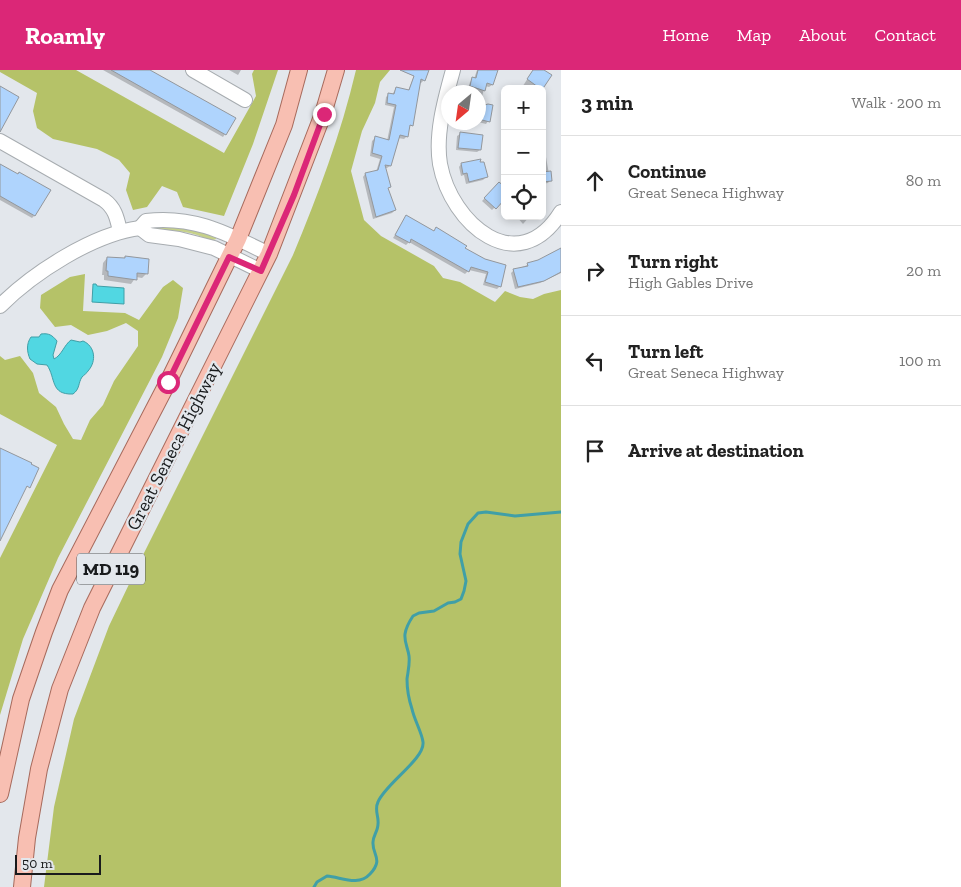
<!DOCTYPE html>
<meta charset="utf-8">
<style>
:root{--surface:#fff;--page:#f2f2f2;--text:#222;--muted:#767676;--line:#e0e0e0;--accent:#db2777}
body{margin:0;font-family:"Zilla Slab",serif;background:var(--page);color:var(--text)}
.controls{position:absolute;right:15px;top:15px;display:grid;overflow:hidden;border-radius:8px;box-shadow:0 2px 8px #0003}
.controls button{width:45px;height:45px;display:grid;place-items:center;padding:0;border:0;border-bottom:1px solid var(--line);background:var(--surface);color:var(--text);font:25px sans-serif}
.compass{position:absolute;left:441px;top:15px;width:45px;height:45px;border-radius:50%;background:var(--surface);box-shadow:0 2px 8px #0003;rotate:209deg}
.scale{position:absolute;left:15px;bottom:12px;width:86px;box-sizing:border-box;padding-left:5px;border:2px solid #191b1d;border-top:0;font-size:14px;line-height:18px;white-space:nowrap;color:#191b1d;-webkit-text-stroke:4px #e3e7ec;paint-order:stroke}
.stop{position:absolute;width:15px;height:15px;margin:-11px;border:4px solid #db2777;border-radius:50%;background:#fff}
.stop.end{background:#db2777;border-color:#fff;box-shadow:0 1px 5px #0008}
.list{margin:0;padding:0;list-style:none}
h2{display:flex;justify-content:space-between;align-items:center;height:65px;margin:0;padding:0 20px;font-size:21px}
h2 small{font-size:16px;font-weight:400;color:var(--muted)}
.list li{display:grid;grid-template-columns:32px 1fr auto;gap:15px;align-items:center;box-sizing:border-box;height:90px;padding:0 20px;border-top:1px solid var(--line)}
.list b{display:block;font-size:19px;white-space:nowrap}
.list p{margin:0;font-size:16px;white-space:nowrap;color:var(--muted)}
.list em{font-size:16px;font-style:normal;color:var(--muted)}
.icon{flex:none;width:28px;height:28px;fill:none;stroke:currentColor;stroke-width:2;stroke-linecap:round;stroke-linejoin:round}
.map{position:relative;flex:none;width:561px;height:817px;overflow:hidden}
header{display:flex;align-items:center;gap:30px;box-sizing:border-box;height:70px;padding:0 25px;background:var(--accent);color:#fff}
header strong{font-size:24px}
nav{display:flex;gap:28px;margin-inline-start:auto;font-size:18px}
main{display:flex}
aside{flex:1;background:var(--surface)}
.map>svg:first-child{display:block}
.green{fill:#c6d18a}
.forest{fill:#b5c268}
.water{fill:#51d7e2;stroke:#409fa7}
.shadow{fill:#0003}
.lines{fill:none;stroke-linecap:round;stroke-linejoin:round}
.stream{stroke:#409fa7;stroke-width:3}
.building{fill:#afd4fd;stroke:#93979c}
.minor-casing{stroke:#a7acb0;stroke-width:16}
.major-casing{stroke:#a76a5c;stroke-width:18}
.minor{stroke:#fff;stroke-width:14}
.major{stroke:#f8bfb2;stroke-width:16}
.route{stroke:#db2777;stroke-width:6}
.labels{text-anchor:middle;stroke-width:4.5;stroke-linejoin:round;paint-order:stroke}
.shield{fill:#e3e7ec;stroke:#56585b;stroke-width:1}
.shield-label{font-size:18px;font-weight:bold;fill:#191b1d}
.street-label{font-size:19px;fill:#191b1d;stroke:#e3e7ec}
</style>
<header>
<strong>Roamly</strong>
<nav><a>Home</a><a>Map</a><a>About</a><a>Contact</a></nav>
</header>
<main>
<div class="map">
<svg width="561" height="817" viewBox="0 0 561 817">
<rect width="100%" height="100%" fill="#e3e7ec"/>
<path class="green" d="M175 154 217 167 216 169C210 172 204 167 197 165 181 160 163 160 146 159V156Z"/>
<g class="forest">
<path d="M0 0H76L224 83 256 26 252 4 254 0H278L253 74 224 146 183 137 177 122 162 116 147 137 133 140 126 120 130 103 119 90 97 79 53 69 37 58 33 41 37 23 0 2Z"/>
<path d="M356 0H390L380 12 375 33 362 61 351 101 364 150 381 166 434 196 443 208 460 212 495 232 505 221 520 227 533 229 544 224 561 220V817H44L54 737 74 649 109 556 143 485 293 185C318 125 341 64 356 0Z"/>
<path d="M85 204 83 241 125 243 139 250 163 217 173 210 183 218 178 248 162 287 58 488 23 569 0 645V488L57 375 0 344V286L5 290 20 286 33 303 39 323 56 337 64 354 73 369 81 370 90 350 103 335 114 311 138 276V261L126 253 107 261 88 265 71 255 55 257 40 238 41 225 70 207Z"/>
</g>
<g class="water">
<path d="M93 214H96L97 216 124 218V234L92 232Z"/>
<path d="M41 264C49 263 52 265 57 271L53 285 54 289C62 285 64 275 71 270L80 272 83 271C95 276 97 291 88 301 87 303 84 305 82 307 78 313 80 319 73 324 50 325 56 308 47 295L37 294 30 289C27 282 26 274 31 267H39Z"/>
</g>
<g class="shadow">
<path d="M103 0H148L225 64 223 67Z"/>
<path d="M229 0H241L238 5Z"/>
<path d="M405 0H428L424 10 421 13 419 12 411 55 408 58 407 66 404 69 398 68 390 96 387 98H385L387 90 383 89 387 119 395 140 392 143 373 149 363 107 365 104 376 102 380 89 370 86 372 71 375 68 387 71 394 37 385 35 386 27 389 24 392 25 396 18 408 21 414 6 404 2Z"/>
<path d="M477 0H496L492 15 489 17 485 16 480 33 492 36 488 51 486 54 478 52V22H472V20L468 19 470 12 474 9Z"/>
<path d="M533 0H541V19H521Z"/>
<path d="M460 64 480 80 477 82 456 80 457 66Z"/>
<path d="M542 87H546L550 110 548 113 542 114Z"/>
<path d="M461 94 486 107 483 110 466 114 464 105 461 106 459 97Z"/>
<path d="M0 95 34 146 32 148 0 130Z"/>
<path d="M499 113 505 119V133L502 130 492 140 482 131Z"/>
<path d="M516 146H530L523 154Z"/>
<path d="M406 147 484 190 500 216 497 219 483 215 486 204 469 200 465 204 409 172 406 175 393 168Z"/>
<path d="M561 179V203L540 213 515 219 511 203 514 200 538 191Z"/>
<path d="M125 187 147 203 142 208 136 207 131 214 104 210V205H102L103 193 107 188 123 189Z"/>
</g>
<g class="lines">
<path class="stream" d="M314 817 317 812 327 806C341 807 358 817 370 804 384 789 372 785 373 772 373 766 378 761 378 754 379 746 374 740 378 732 385 714 425 689 423 672 422 663 414 649 412 639 409 630 407 619 407 609 408 601 410 594 409 586 408 578 404 572 405 564 406 557 409 552 413 546L419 543 434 541 448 533 455 532 461 529 464 521 466 511 460 484 461 472 468 454 478 443 486 442 515 446 561 442"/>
</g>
<g class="building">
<path d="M111 0H150L236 48 226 65Z"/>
<path d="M400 0H429L425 11 421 9 413 56 410 55 408 67 400 65 391 96 385 95 391 117 388 118 396 140 376 147 365 103 378 100 382 86 372 83 375 66 389 70 396 35 387 33 388 23 394 24 396 17 409 20 414 6Z"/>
<path d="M478 0H498L493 15 487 13 485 21 470 16 472 7 476 8Z"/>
<path d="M533 0H544L552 5 542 20 527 9Z"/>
<path d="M0 16 19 27 0 62Z"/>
<path d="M488 34 493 35 490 52 478 49V37Z"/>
<path d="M460 62 483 65 481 80 458 78Z"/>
<path d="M481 89 480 92H484L488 107 469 112 467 103 463 104 461 93Z"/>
<path d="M0 94 18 104 19 102 51 120 35 146 0 126Z"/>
<path d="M551 101 552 111 542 112V102Z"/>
<path d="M499 112 505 117V129L496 139 484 128Z"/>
<path d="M406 145 434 161 436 157 467 176 465 178 485 189 506 195 501 217 485 212 488 202 471 197 469 202 411 169 410 173 395 165Z"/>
<path d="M561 178V202L544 211 518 217 513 199 528 196 527 193 538 190Z"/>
<path d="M125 186 149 189 148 204 137 203V210L108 206V201H106L107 187 125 188Z"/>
<path d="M0 378 32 393 31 394 39 398 30 418 27 416 0 471Z"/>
</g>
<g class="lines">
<g class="minor-casing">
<g id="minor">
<path d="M193 0 245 30"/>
<path d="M453 0C445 29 435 64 440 94 451 154 518 211 561 142"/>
<path d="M0 71 104 130C115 138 117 148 120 161"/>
<path d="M261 201 214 178 179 169 149 165 140 158 146 151C194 145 228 164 269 184"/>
<path d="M0 236C33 203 93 164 140 158"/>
</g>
</g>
<g class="major-casing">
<g id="major">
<path d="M0 724 21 629 44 562 60 520 168 312 238 169 284 55 299 0"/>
<path d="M22 817 27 768 39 699 60 619 92 538 269 184 323 44 336 0"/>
</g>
</g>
<use href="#minor" class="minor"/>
<use href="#major" class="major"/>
</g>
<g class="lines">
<path class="route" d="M168 312 229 187 261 201 294 125 324 44"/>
</g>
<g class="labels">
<rect class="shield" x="77" y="483.5" width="68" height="31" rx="4"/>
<g class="shield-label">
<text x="111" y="505">MD 119</text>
</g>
<g class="street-label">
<text transform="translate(173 376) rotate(-63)" y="7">Great Seneca Highway</text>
</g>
</g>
</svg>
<div class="controls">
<button>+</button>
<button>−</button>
<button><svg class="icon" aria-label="locate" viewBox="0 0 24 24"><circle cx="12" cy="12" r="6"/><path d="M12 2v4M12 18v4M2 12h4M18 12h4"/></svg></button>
</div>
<svg class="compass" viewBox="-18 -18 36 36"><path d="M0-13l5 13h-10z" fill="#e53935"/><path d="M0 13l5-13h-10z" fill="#767676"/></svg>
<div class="scale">50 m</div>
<div class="stop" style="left:168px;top:312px"></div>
<div class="stop end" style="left:324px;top:44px"></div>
</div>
<aside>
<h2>3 min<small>Walk · 200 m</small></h2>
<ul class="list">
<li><svg class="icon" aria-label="ahead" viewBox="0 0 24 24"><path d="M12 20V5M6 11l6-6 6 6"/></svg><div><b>Continue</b><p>Great Seneca Highway</p></div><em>80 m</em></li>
<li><svg class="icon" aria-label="right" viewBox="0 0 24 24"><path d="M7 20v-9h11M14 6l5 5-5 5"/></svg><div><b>Turn right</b><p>High Gables Drive</p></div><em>20 m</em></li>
<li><svg class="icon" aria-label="left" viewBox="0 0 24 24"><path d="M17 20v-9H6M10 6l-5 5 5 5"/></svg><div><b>Turn left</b><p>Great Seneca Highway</p></div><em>100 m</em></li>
<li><svg class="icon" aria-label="arrive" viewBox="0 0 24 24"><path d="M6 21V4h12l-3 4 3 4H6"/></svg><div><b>Arrive at destination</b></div></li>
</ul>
</aside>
</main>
